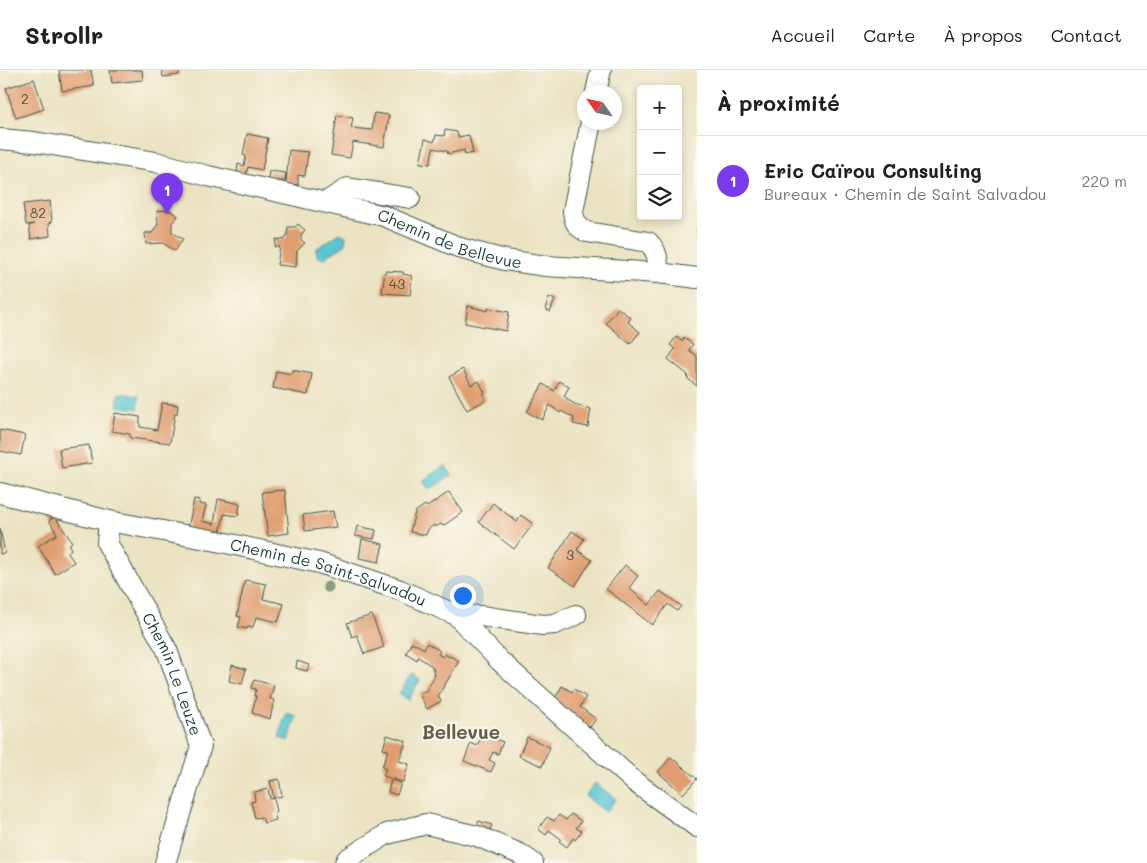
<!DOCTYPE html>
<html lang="fr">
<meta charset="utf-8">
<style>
:root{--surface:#fff;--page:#f2f2f2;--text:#202124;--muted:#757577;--line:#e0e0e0;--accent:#7c3aed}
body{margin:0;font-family:Mali,sans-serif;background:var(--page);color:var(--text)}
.controls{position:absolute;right:15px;top:15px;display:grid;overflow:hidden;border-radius:5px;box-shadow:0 2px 8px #0003}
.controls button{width:45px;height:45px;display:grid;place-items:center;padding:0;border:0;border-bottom:1px solid var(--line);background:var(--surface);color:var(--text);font:25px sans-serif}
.compass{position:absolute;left:577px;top:15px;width:45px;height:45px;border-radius:50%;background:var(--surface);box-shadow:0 2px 8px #0003;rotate:304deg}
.you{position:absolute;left:462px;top:525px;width:18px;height:18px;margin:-12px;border:4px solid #fff;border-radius:50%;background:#1a73e8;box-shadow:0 0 0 8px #1a73e833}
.badge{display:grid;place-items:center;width:32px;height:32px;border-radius:50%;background:var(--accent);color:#fff;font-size:16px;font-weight:700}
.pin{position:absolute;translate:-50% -41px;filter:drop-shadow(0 1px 2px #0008)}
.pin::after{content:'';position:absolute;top:26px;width:18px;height:15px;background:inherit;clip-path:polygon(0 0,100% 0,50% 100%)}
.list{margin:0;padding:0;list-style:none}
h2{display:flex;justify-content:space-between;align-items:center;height:65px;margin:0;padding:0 20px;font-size:21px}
h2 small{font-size:16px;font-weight:400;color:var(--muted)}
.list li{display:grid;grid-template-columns:32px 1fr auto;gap:15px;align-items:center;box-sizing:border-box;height:90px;padding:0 20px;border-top:1px solid var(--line)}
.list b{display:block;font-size:19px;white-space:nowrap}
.list p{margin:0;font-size:16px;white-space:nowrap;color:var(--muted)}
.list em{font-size:16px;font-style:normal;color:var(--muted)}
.icon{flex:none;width:28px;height:28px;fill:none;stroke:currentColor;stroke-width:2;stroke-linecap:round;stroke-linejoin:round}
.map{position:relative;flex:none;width:697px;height:793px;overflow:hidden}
header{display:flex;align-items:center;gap:30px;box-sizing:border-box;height:70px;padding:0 25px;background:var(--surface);border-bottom:1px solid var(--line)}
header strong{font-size:24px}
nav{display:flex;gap:28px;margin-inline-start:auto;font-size:18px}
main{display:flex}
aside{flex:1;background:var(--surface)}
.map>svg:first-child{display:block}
.water{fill:#58c5d1;stroke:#3c8182}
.building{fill:#e09d6f}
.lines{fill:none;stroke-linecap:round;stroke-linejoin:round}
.minor-casing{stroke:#3e564a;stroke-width:22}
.path{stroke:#3e564a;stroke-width:2.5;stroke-dasharray:1 4;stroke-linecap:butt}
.minor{stroke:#fff;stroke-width:20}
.tree{fill:#8b9c7f}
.labels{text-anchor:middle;stroke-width:4;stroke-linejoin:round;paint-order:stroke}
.number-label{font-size:14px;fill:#4f5543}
.street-label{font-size:16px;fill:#1f3d34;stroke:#fbf7ec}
.quarter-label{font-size:19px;font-weight:bold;fill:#635f49;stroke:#fbf7ec}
</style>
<header>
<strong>Strollr</strong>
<nav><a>Accueil</a><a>Carte</a><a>À propos</a><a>Contact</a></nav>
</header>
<main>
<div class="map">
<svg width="697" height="793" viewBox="0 0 697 793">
<rect width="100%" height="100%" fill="#fbf7ec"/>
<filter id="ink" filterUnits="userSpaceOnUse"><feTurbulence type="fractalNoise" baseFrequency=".02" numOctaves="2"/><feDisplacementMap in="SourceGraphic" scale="10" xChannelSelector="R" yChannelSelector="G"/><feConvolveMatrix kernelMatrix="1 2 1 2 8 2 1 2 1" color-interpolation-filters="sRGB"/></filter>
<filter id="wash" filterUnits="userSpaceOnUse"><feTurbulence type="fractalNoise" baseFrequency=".0096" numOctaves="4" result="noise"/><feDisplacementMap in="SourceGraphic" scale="20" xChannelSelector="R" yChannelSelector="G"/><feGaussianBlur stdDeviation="1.12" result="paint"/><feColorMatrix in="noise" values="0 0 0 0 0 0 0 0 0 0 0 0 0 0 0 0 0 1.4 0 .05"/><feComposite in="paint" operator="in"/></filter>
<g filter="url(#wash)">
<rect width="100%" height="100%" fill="#ebe4c4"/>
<g class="water">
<path d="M340 163 346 166 345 175 323 189 317 186 316 179Z"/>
<path d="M119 323 139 326 138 339 117 336Z"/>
<path d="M445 395 452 405 429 420 423 411Z"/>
<path d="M411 605 420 610 408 630 399 624Z"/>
<path d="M286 643 296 646 289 671 279 668Z"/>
<path d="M595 713 616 729 606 742 585 726Z"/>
</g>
<g id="blocks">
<g class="building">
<path d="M59 0H91L94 16 62 21Z"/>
<path d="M110 0H142L143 10 112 13Z"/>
<path d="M162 0H179V5L163 7Z"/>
<path d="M34 9 44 39 16 48 6 18Z"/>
<path d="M374 43 389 45 384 77 353 72 350 88 331 85 337 45 353 48 351 58 372 60Z"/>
<path d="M445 60 457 62 458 67 469 65 473 83 465 85 464 80 448 84 447 81 433 78 430 94 420 93 425 69 434 72 436 65 444 66Z"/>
<path d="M247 64 268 68 262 100 248 97 246 105 237 102 238 94 244 96 246 86 243 85Z"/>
<path d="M289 80 308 82 305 106 298 105V115L286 114Z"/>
<path d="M269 101 286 103 285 111H268Z"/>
<path d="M50 131 52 152 49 153 50 166 31 169 29 156 34 154 26 155 23 134Z"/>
<path d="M169 140 178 146 172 153V162L183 169 175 181 163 173 146 174 145 163H152L158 154 157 141Z"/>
<path d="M298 154 305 160 301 165V170L305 173 297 181 296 197 277 195 280 177H275L276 169 284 170 287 166 288 157H295Z"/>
<path d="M385 201 403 202V204L412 206 410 225 382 223Z"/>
<path d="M549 227 555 230 550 242 545 239Z"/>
<path d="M468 236 488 241V238L509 242 506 261 465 253Z"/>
<path d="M618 238 631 248 628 252 640 262 630 274 606 253Z"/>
<path d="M676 267 682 271 684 268 693 274 689 280 697 286V316L687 308 688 305 668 289 675 279 670 275Z"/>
<path d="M463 299 471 315 479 311 485 323 483 324 486 330 467 340 449 307Z"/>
<path d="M292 300 312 304 308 325 273 318 276 301 291 304Z"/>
<path d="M559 311 569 317 564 326 568 329V330L578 336 591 339 588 357 573 354 574 348 561 341 560 343 550 335 542 350 527 342 543 314 554 321Z"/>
<path d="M162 333 178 335 177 344 175 343 170 373 130 368V364L112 361 115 343 140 347V357L157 360Z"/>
<path d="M0 360 25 365 21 385 0 381Z"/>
<path d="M89 375 92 393 62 398 59 379Z"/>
<path d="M285 420 289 463 268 466 262 422Z"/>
<path d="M449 422 463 442 443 456 441 454 435 457 434 455 428 459 426 465 410 462 415 442 425 435 427 437Z"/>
<path d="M194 429 200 430 199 434 206 435 202 451 214 454 218 429 240 434 238 446 224 444 220 465 188 459Z"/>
<path d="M493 433 517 452 521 445 533 454 514 479 479 452Z"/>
<path d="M333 441 336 457 305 461 303 445Z"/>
<path d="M55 447 72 472 69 475 71 479 68 483 74 492 55 504 38 476 57 464 49 450Z"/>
<path d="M357 456 376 460 374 469 355 466Z"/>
<path d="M0 459 5 483 0 484Z"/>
<path d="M572 461 584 469 577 480 592 490 575 516 548 498Z"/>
<path d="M362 469 383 474 379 492 359 488Z"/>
<path d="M625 495 638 506 629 518 649 535 660 521 681 536 677 541 668 534 652 555 606 519Z"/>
<path d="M245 510 266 514 263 529 284 534 278 552 256 547 253 557 248 556 247 559 238 557 241 547 237 546Z"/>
<path d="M372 545 384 577 364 584 357 565 352 567 347 553Z"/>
<path d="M412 572 424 579 427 573 440 581 438 584 443 587 445 584 449 587 450 586 459 591 438 626 441 631 427 639 419 624 427 620 435 605 432 596 418 587 417 590 406 583Z"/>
<path d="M297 591 309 595 307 601 296 598Z"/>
<path d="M232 595 246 599 242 614 229 611Z"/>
<path d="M254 610 274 615 270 629 274 630 270 649 252 643 256 626H254L256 619 251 618Z"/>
<path d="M562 616 572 622 574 619 586 627 580 637 596 649 590 657 553 632Z"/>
<path d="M483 664 503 672 498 684 493 682 489 690 495 693 491 702 464 691 471 673 477 676Z"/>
<path d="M387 665 406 671 399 691 409 694 403 712 383 706 386 699 382 697 388 680 383 679Z"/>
<path d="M527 667 550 677 542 696 519 686Z"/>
<path d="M671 687 697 709 683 724 658 702Z"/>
<path d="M279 709 282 726 274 728 270 711Z"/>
<path d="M391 710 401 713 397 725 388 722Z"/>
<path d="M268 719 270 729 274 728 277 742 274 743 276 750 264 753 262 747 255 748 251 732 255 731 254 722Z"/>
<path d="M571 744 581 751 576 758 582 761 575 770 573 768 567 777 559 771 561 769 549 760 546 765 538 759 547 747 554 751 559 745 566 750Z"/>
<path d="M479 751 492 755 489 762 476 757Z"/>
</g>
</g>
</g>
<g filter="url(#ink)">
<use href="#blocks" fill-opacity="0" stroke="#3e564a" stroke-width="1"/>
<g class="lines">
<g class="minor-casing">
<g id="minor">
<path d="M596 22 601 0"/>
<path d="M591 52 573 141C574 152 577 157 587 162L648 172C658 181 658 190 658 203"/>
<path id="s1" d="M0 69 34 72 156 92 208 106 384 146 463 179 505 190 546 196 658 203 697 208"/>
<path d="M326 132 348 118 410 128"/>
<path id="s2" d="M0 423 109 451 217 471 319 493 400 520 456 545 500 591 635 712 697 757"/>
<path id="s3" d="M109 451 107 473 167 580 201 676 165 793"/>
<path d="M456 545 481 546 543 555 555 554 576 545"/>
<path d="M345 793 347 789 387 764 426 754 477 766 520 784 533 793"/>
</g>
</g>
<path class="path" d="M697 159V166"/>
<use href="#minor" class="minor"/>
</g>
<circle class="tree" cx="328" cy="517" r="5.5"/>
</g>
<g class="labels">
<g class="number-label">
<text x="25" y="34">2</text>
<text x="38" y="148">82</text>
<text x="397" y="219">43</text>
<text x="570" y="490">3</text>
</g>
<g class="street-label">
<text dy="6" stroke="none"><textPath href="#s1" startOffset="462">Chemin de Bellevue</textPath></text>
<text dy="6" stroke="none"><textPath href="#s2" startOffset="338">Chemin de Saint-Salvadou</textPath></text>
<text dy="6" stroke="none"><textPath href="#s3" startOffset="169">Chemin Le Leuze</textPath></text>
</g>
<g class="quarter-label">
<text x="461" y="669">Bellevue</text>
</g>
</g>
</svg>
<div class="controls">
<button>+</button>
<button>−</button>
<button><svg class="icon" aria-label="layers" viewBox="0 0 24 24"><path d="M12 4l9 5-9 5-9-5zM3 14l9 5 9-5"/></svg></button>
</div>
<svg class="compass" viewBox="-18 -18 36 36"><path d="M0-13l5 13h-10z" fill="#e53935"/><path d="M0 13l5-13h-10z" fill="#757577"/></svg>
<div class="you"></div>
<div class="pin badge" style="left:167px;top:144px">1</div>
</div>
<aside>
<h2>À proximité<small></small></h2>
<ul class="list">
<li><span class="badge">1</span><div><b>Eric Caïrou Consulting</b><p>Bureaux · Chemin de Saint Salvadou</p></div><em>220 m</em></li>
</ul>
</aside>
</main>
